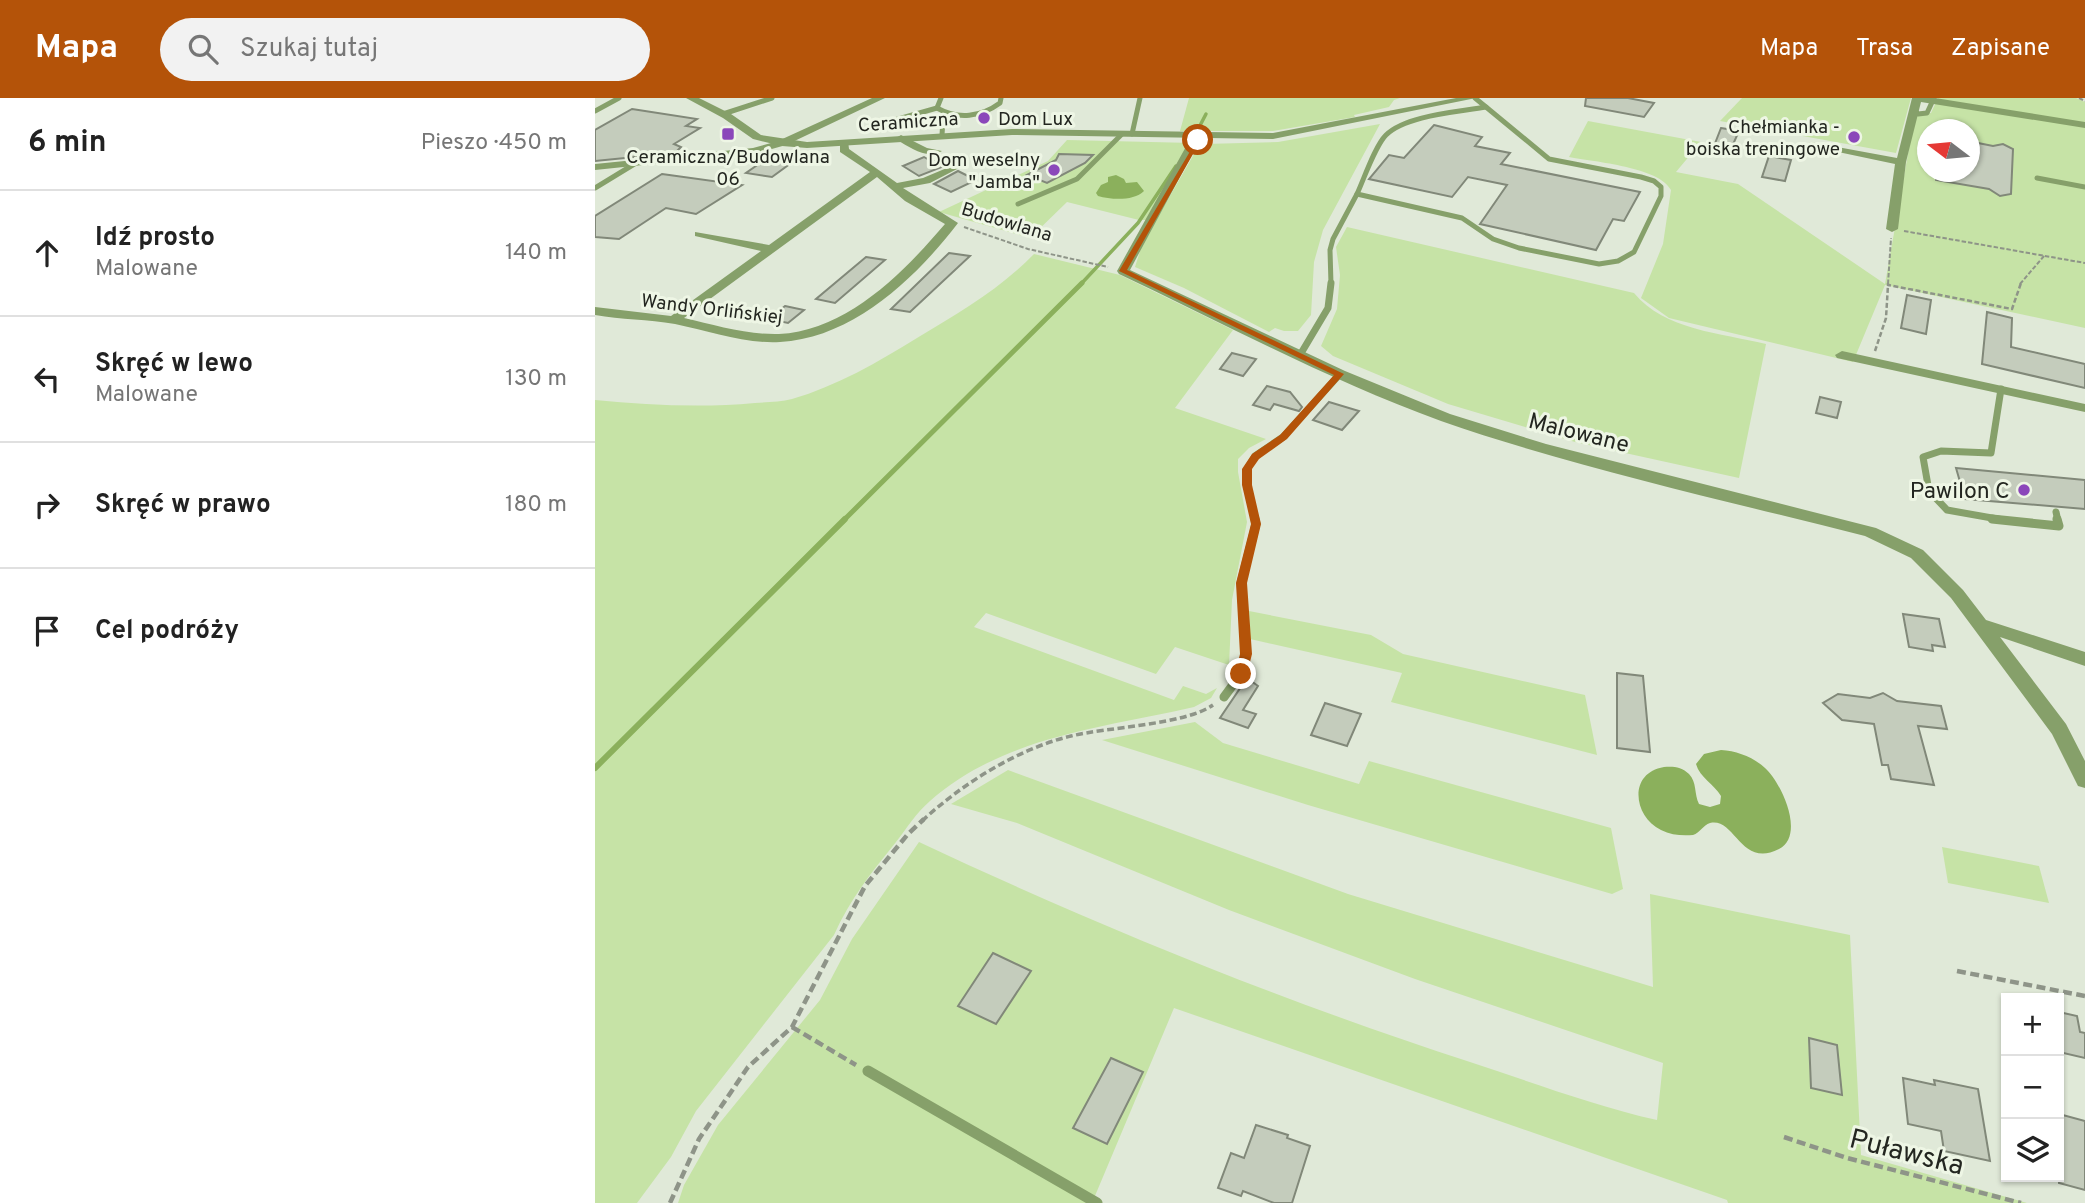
<!DOCTYPE html>
<html lang="pl">
<meta charset="utf-8">
<style>
:root{--surface:#fff;--page:#f2f2f2;--text:#222;--muted:#767676;--line:#e0e0e0;--accent:#b45309}
body{margin:0;font-family:Overpass,sans-serif;background:var(--page);color:var(--text)}
.controls{position:absolute;right:21px;bottom:21px;display:grid;overflow:hidden;border-radius:0px;box-shadow:0 2px 5px #0004}
.controls button{width:63px;height:63px;display:grid;place-items:center;padding:0;border:0;border-bottom:2px solid var(--line);background:var(--surface);color:var(--text);font:35px sans-serif}
.compass{position:absolute;left:1322px;top:21px;width:63px;height:63px;border-radius:50%;background:var(--surface);box-shadow:0 2px 5px #0004;rotate:286deg}
.stop{position:absolute;width:21px;height:21px;margin:-16px;border:5px solid #b45309;border-radius:50%;background:#fff}
.stop.end{background:#b45309;border-color:#fff;box-shadow:0 2px 7px #0008}
.list{margin:0;padding:0;list-style:none}
h2{display:flex;justify-content:space-between;align-items:center;height:91px;margin:0;padding:0 28px;font-size:30px}
h2 small{font-size:23px;font-weight:400;color:var(--muted)}
.list li{display:grid;grid-template-columns:46px 1fr auto;gap:21px;align-items:center;box-sizing:border-box;height:126px;padding:0 28px;border-top:2px solid var(--line)}
.list b{display:block;font-size:26px;white-space:nowrap}
.list p{margin:0;font-size:23px;white-space:nowrap;color:var(--muted)}
.list em{font-size:23px;font-style:normal;color:var(--muted)}
.icon{flex:none;width:38px;height:38px;fill:none;stroke:currentColor;stroke-width:2;stroke-linecap:round;stroke-linejoin:round}
.map{position:relative;flex:none;width:1490px;height:1105px;overflow:hidden}
header{display:flex;align-items:center;gap:42px;box-sizing:border-box;height:98px;padding:0 35px;background:var(--accent);color:#fff}
header strong{font-size:33px}
nav{display:flex;gap:38px;margin-inline-start:auto;font-size:24px}
.search{width:490px;height:63px;background:var(--page);display:flex;align-items:center;gap:18px;box-sizing:border-box;padding:0 24px;border-radius:38px;color:var(--muted);font-size:26px}
main{display:flex}
aside{flex:1;background:var(--surface)}
.map>svg:first-child{display:block}
.green{fill:#c6e3a6;fill-rule:evenodd}
.water{fill:#8bb05c}
.lines{fill:none;stroke-linecap:round;stroke-linejoin:round}
.stream-far2{stroke:#8bb05c;stroke-width:3.5}
.stream-far1{stroke:#8bb05c;stroke-width:5}
.stream{stroke:#8bb05c;stroke-width:6}
.building{fill:#c4ccbc;stroke:#818879;stroke-width:2}
.path-far3{stroke:#8e9488;stroke-width:2;stroke-dasharray:4.5 2;stroke-linecap:butt}
.path-far2{stroke:#8e9488;stroke-width:2.5;stroke-dasharray:5 2.5;stroke-linecap:butt}
.path-far1{stroke:#8e9488;stroke-width:3.5;stroke-dasharray:7 3.5;stroke-linecap:butt}
.path{stroke:#8e9488;stroke-width:4.5;stroke-dasharray:9 4.5;stroke-linecap:butt}
.service-far3{stroke:#86a06a;stroke-width:5}
.service-far2{stroke:#86a06a;stroke-width:7}
.service-far1{stroke:#86a06a;stroke-width:9}
.service{stroke:#86a06a;stroke-width:11}
.minor{fill:#86a06a;fill-rule:evenodd}
.tertiary{fill:#86a06a;fill-rule:evenodd}
.route{fill:#b45309}
.poi-dot{fill:#8b47ba;stroke:#eef6e5;stroke-width:2.5}
.labels{text-anchor:middle;stroke-width:6;stroke-linejoin:round;paint-order:stroke}
.far-poi-label{font-size:19px;fill:#232620;stroke:#eef6e5;text-anchor:end}
.far-street-label{font-size:19px;fill:#232620;stroke:#eef6e5}
.street-label{font-size:23px;fill:#232620;stroke:#eef6e5}
.poi-label{font-size:23px;fill:#232620;stroke:#eef6e5;text-anchor:end}
.near-street-label{font-size:28px;fill:#232620;stroke:#eef6e5}
</style>
<header>
<strong>Mapa</strong>
<div class="search"><svg class="icon" aria-label="search" viewBox="0 0 24 24"><circle cx="10" cy="10" r="6"/><path d="M15 15l6 6"/></svg>Szukaj tutaj</div>
<nav><a>Mapa</a><a>Trasa</a><a>Zapisane</a></nav>
</header>
<main>
<aside>
<h2>6 min<small>Pieszo · 450 m</small></h2>
<ul class="list">
<li><svg class="icon" aria-label="ahead" viewBox="0 0 24 24"><path d="M12 20V5M6 11l6-6 6 6"/></svg><div><b>Idź prosto</b><p>Malowane</p></div><em>140 m</em></li>
<li><svg class="icon" aria-label="left" viewBox="0 0 24 24"><path d="M17 20v-9H6M10 6l-5 5 5 5"/></svg><div><b>Skręć w lewo</b><p>Malowane</p></div><em>130 m</em></li>
<li><svg class="icon" aria-label="right" viewBox="0 0 24 24"><path d="M7 20v-9h11M14 6l5 5-5 5"/></svg><div><b>Skręć w prawo</b></div><em>180 m</em></li>
<li><svg class="icon" aria-label="arrive" viewBox="0 0 24 24"><path d="M6 21V4h12l-3 4 3 4H6"/></svg><div><b>Cel podróży</b></div></li>
</ul>
</aside>
<div class="map">
<svg width="1490" height="1105" viewBox="0 0 1490 1105">
<rect width="100%" height="100%" fill="#e0e9d8"/>
<g class="green">
<path d="M594 0H805L799 2 794 9 759 17 760 19 678 33H585Z"/>
<path d="M1147 0H1316L1301 55 1125 23Z"/>
<path d="M1343 0H1481L1490 4V230L1290 187 1258 264 1074 220 1046 200 1068 146 1076 92C1064 69 1000 64 974 59L993 23 1106 44 1081 74 1143 86 1290 186 1320 16 1336 15ZM1332 32H1374V74H1332Z"/>
<path d="M785 26 728 132 719 164 716 217 703 233H689L680 230 674 234 589 190 540 169 547 147 599 56H603L609 46 683 44Z"/>
<path d="M472 42 598 45 553 122H544L472 104 435 140 344 114 453 63Z"/>
<path d="M752 129 1039 195C1069 232 1126 235 1171 246L1144 380 980 344 853 306 738 258 726 248 742 211 745 177 741 149Z"/>
<path d="M439 156 525 177 638 232 580 310 671 341 654 350 643 361V374L652 424 637 502 634 567 580 549 561 576 391 515 379 529 579 602 588 588 611 596 622 590 616 600 599 609C507 630 409 638 335 703 321 715 312 730 301 744 276 775 255 801 239 837L101 1013 76 1059 42 1105H0V302C53 307 107 310 160 305 172 304 186 304 197 301 242 288 283 264 322 240 364 215 405 191 439 156Z"/>
<path d="M654 513 776 537 808 556 990 597 1002 657 796 604 807 575 655 541Z"/>
<path d="M600 624 628 645 764 686 774 663 1016 730 1028 791 1017 796 713 707 507 642Z"/>
<path d="M413 672 753 796 1058 889 1055 796 1255 837 1266 1057 1432 1105H1133L1132 1102 579 910 497 1105H83L89 1087 123 1027 225 902 257 841 324 744C503 828 687 903 875 964 936 984 1000 1008 1062 1022L1068 965 820 881 634 812 422 725 356 706Z"/>
<path d="M1347 749 1444 768 1454 805 1353 785Z"/>
</g>
<g class="water">
<path d="M521 77 529 81 531 85 542 84 549 93C539 103 517 102 503 98L501 95 506 87 513 84V79Z"/>
<path d="M1126 652C1142 653 1158 659 1170 670 1186 684 1211 737 1184 751 1146 771 1140 719 1115 725 1108 727 1105 735 1098 737 1087 738 1076 737 1066 732 1038 718 1033 675 1069 669 1078 668 1087 669 1094 676 1102 684 1099 696 1104 706L1115 709 1125 706 1126 698C1119 686 1105 680 1101 666L1109 656Z"/>
</g>
<g class="lines">
<g class="stream-far2">
<path d="M598 41 611 16"/>
<path d="M486 186 543 125 581 68"/>
</g>
<path class="stream-far1" d="M248 423 487 185"/>
<path class="stream" d="M0 670 250 421"/>
</g>
<g class="building">
<path d="M991 0H1033L1059 5 1049 19 990 8Z"/>
<path d="M37 11 102 21 91 28 105 30 79 46 86 49 80 55 0 63V32Z"/>
<path d="M839 27 887 39 880 48 915 55 906 66 1045 94 1029 123 1018 121 1001 152 885 126 912 87 873 79 857 99 774 81 794 57 809 60Z"/>
<path d="M1126 30 1144 33 1136 51 1119 48Z"/>
<path d="M1383 45 1398 48 1408 46 1418 51 1416 96 1405 98 1394 91 1341 82V74H1375V47L1382 48Z"/>
<path d="M464 56 498 57 490 65 452 85 432 77 461 62Z"/>
<path d="M1174 58 1196 62 1190 83 1167 79Z"/>
<path d="M329 59 338 64 342 62 352 67 324 78 308 68Z"/>
<path d="M171 61 196 65 177 79 151 75Z"/>
<path d="M363 73 381 82 356 94 339 86Z"/>
<path d="M67 76 147 87 101 116 71 110 24 141 0 139V118Z"/>
<path d="M354 155 375 158 315 214 296 211Z"/>
<path d="M271 159 290 162 240 205 221 201Z"/>
<path d="M1312 197 1336 202 1331 236 1306 230Z"/>
<path d="M190 208 209 212 193 225 174 221Z"/>
<path d="M1392 214 1417 220 1416 249 1490 266V290L1387 266Z"/>
<path d="M637 255 661 261 648 278 625 271Z"/>
<path d="M672 288 695 294 707 309 704 313 679 306 675 312 658 307Z"/>
<path d="M1225 299 1246 304 1242 320 1221 315Z"/>
<path d="M734 304 764 313 747 332 718 322Z"/>
<path d="M1361 370 1490 382V411L1370 401Z"/>
<path d="M1308 516 1344 521 1350 549 1337 547 1338 553 1314 549Z"/>
<path d="M1022 575 1048 578 1055 654 1022 650Z"/>
<path d="M652 580 663 588 648 612 661 616 653 630 625 620Z"/>
<path d="M1288 595 1302 603 1346 608 1352 631 1323 628 1339 687 1296 681 1293 667H1287L1279 626 1247 622 1228 605 1243 596 1275 600Z"/>
<path d="M730 605 766 616 752 648 716 637Z"/>
<path d="M398 855 436 873 401 926 363 908Z"/>
<path d="M1464 914 1482 918 1485 934 1490 935V960L1464 954Z"/>
<path d="M1214 940 1242 947 1247 997 1216 990Z"/>
<path d="M516 960 548 974 512 1046 478 1030Z"/>
<path d="M1308 980 1340 987 1339 982 1383 991 1395 1063 1349 1053 1346 1033 1313 1026Z"/>
<path d="M1464 1016 1490 1023V1092L1464 1085Z"/>
<path d="M661 1027 693 1037 692 1040 715 1048 697 1105H679L648 1093 646 1098 623 1090 636 1055 649 1060Z"/>
</g>
<g class="lines">
<g class="path-far3">
<path d="M1484 0 1490 3"/>
<path d="M369 129 433 151 513 169"/>
<path d="M1309 133 1490 165"/>
<path d="M1293 186 1296 140"/>
<path d="M1425 186 1449 158"/>
</g>
<g class="path-far2">
<path d="M1293 185V187L1417 211 1426 185"/>
<path d="M1280 253 1291 220 1293 187"/>
</g>
<path class="path-far1" d="M327 723C367 686 422 651 476 638 513 629 589 627 618 607"/>
<g class="path">
<path d="M1362 873 1490 898"/>
<path d="M197 929 261 967"/>
<path d="M1189 1039 1252 1060 1426 1105"/>
<path d="M75 1105 104 1041 153 969 197 929 270 788 313 736 329 721"/>
</g>
<g class="service-far3">
<path d="M346 0 342 10C363 22 386 19 405 5L406 0"/>
<path d="M880 0 891 9"/>
<path d="M891 9 954 61 1046 79 1059 83 1066 89V98L1039 154 1023 163 1004 166 924 150 898 141 867 120 762 96C769 81 780 48 791 37 811 17 864 14 891 9Z"/>
<path d="M1319 11 1323 16 1332 15 1339 0"/>
<path d="M0 13 24 0"/>
<path d="M128 16 177 0"/>
<path d="M275 29 342 10"/>
<path d="M537 36 545 0"/>
<path d="M347 37 348 21 354 16"/>
<path d="M1442 80 1490 89"/>
<path d="M0 90 41 65"/>
<path d="M423 106 482 81 527 36"/>
<path d="M736 186 735 152 738 141 762 96"/>
</g>
<g class="service-far2">
<path d="M705 257 733 210 736 185"/>
<path d="M1406 291 1396 355 1346 353 1328 359 1334 393 1352 412 1414 423"/>
<path d="M1461 414 1463 423"/>
<path d="M660 423 652 387V371L660 358 688 339 745 276"/>
</g>
<g class="service-far1">
<path d="M1397 421 1464 428 1462 421"/>
<path d="M629 599 646 576 651 556 646 485 661 426 660 421"/>
</g>
<path class="service" d="M273 973 502 1105"/>
<g class="minor">
<path d="M277 0H290L191 47 163 55 0 72V66L158 50 183 43Z"/>
<path d="M1317 0H1340L1490 24V30L1326 4 1311 64 1303 131 1297 134 1291 131 1300 66 1210 47 1215 44 1302 60Z"/>
<path d="M598 36 607 38 535 172 750 273 855 316 951 346 1281 430 1328 452 1368 492 1391 522 1490 554V568L1405 539 1471 626 1490 663V690L1483 688 1457 636 1356 500 1316 460 1270 438C1129 402 984 371 846 323 735 283 630 226 524 176L522 173Z"/>
<path d="M306 37 332 50 347 53C332 62 316 50 302 42L301 40Z"/>
<path d="M245 43H253L254 51 302 85 328 80 359 67 364 70 335 85 308 90 363 125C321 180 258 240 185 244 150 246 114 233 80 226 53 221 26 222 0 217V209L76 218 166 153 100 138V134L174 147 275 74 245 54ZM282 79 310 103 350 126C309 174 252 233 184 236 152 237 120 227 89 220Z"/>
<path d="M1247 253 1490 306V314L1242 260 1240 257Z"/>
</g>
<path class="tertiary" d="M91 0H104L136 16 166 37 212 44 417 31 678 35 861 0H881L678 41 417 37 212 50 187 48 158 41 128 20Z"/>
</g>
<path class="route" d="M603 40 606 42 532 172 749 276 692 341 664 361 657 371V387L666 426 652 485 657 556 652 576 646 581 640 576 645 556 641 485 656 426 647 387V371L657 356 685 337 739 277 524 173Z"/>
<g class="poi-dot">
<circle cx="389" cy="20" r="7"/>
<rect x="126" y="29" width="14" height="14" rx="3.5"/>
<circle cx="1259" cy="39" r="7"/>
<circle cx="459" cy="72" r="7"/>
<circle cx="1429" cy="392" r="7"/>
</g>
<g class="labels">
<g class="far-poi-label">
<text x="403" y="27" text-anchor="start">Dom Lux</text>
<text x="1245" y="35">Chełmianka -<tspan x="1245" dy="22">boiska treningowe</tspan></text>
<text x="133" y="65" text-anchor="middle">Ceramiczna/Budowlana<tspan x="133" dy="22">06</tspan></text>
<text x="445" y="68">Dom weselny<tspan x="445" dy="22">"Jamba"</tspan></text>
</g>
<g class="far-street-label">
<text transform="translate(313 23) rotate(-4)" y="7">Ceramiczna</text>
<text transform="translate(412 123) rotate(17)" y="7">Budowlana</text>
<text transform="translate(117 210) rotate(7)" y="7">Wandy Orlińskiej</text>
</g>
<g class="street-label">
<text transform="translate(984 334) rotate(14)" y="8">Malowane</text>
</g>
<g class="poi-label">
<text x="1415" y="400">Pawilon C</text>
</g>
<g class="near-street-label">
<text transform="translate(1312 1053) rotate(14)" y="10">Puławska</text>
</g>
</g>
</svg>
<div class="controls">
<button>+</button>
<button>−</button>
<button><svg class="icon" aria-label="layers" viewBox="0 0 24 24"><path d="M12 4l9 5-9 5-9-5zM3 14l9 5 9-5"/></svg></button>
</div>
<svg class="compass" viewBox="-18 -18 36 36"><path d="M0-13l5 13h-10z" fill="#e53935"/><path d="M0 13l5-13h-10z" fill="#767676"/></svg>
<div class="stop" style="left:603px;top:42px"></div>
<div class="stop end" style="left:646px;top:576px"></div>
</div>
</main>
